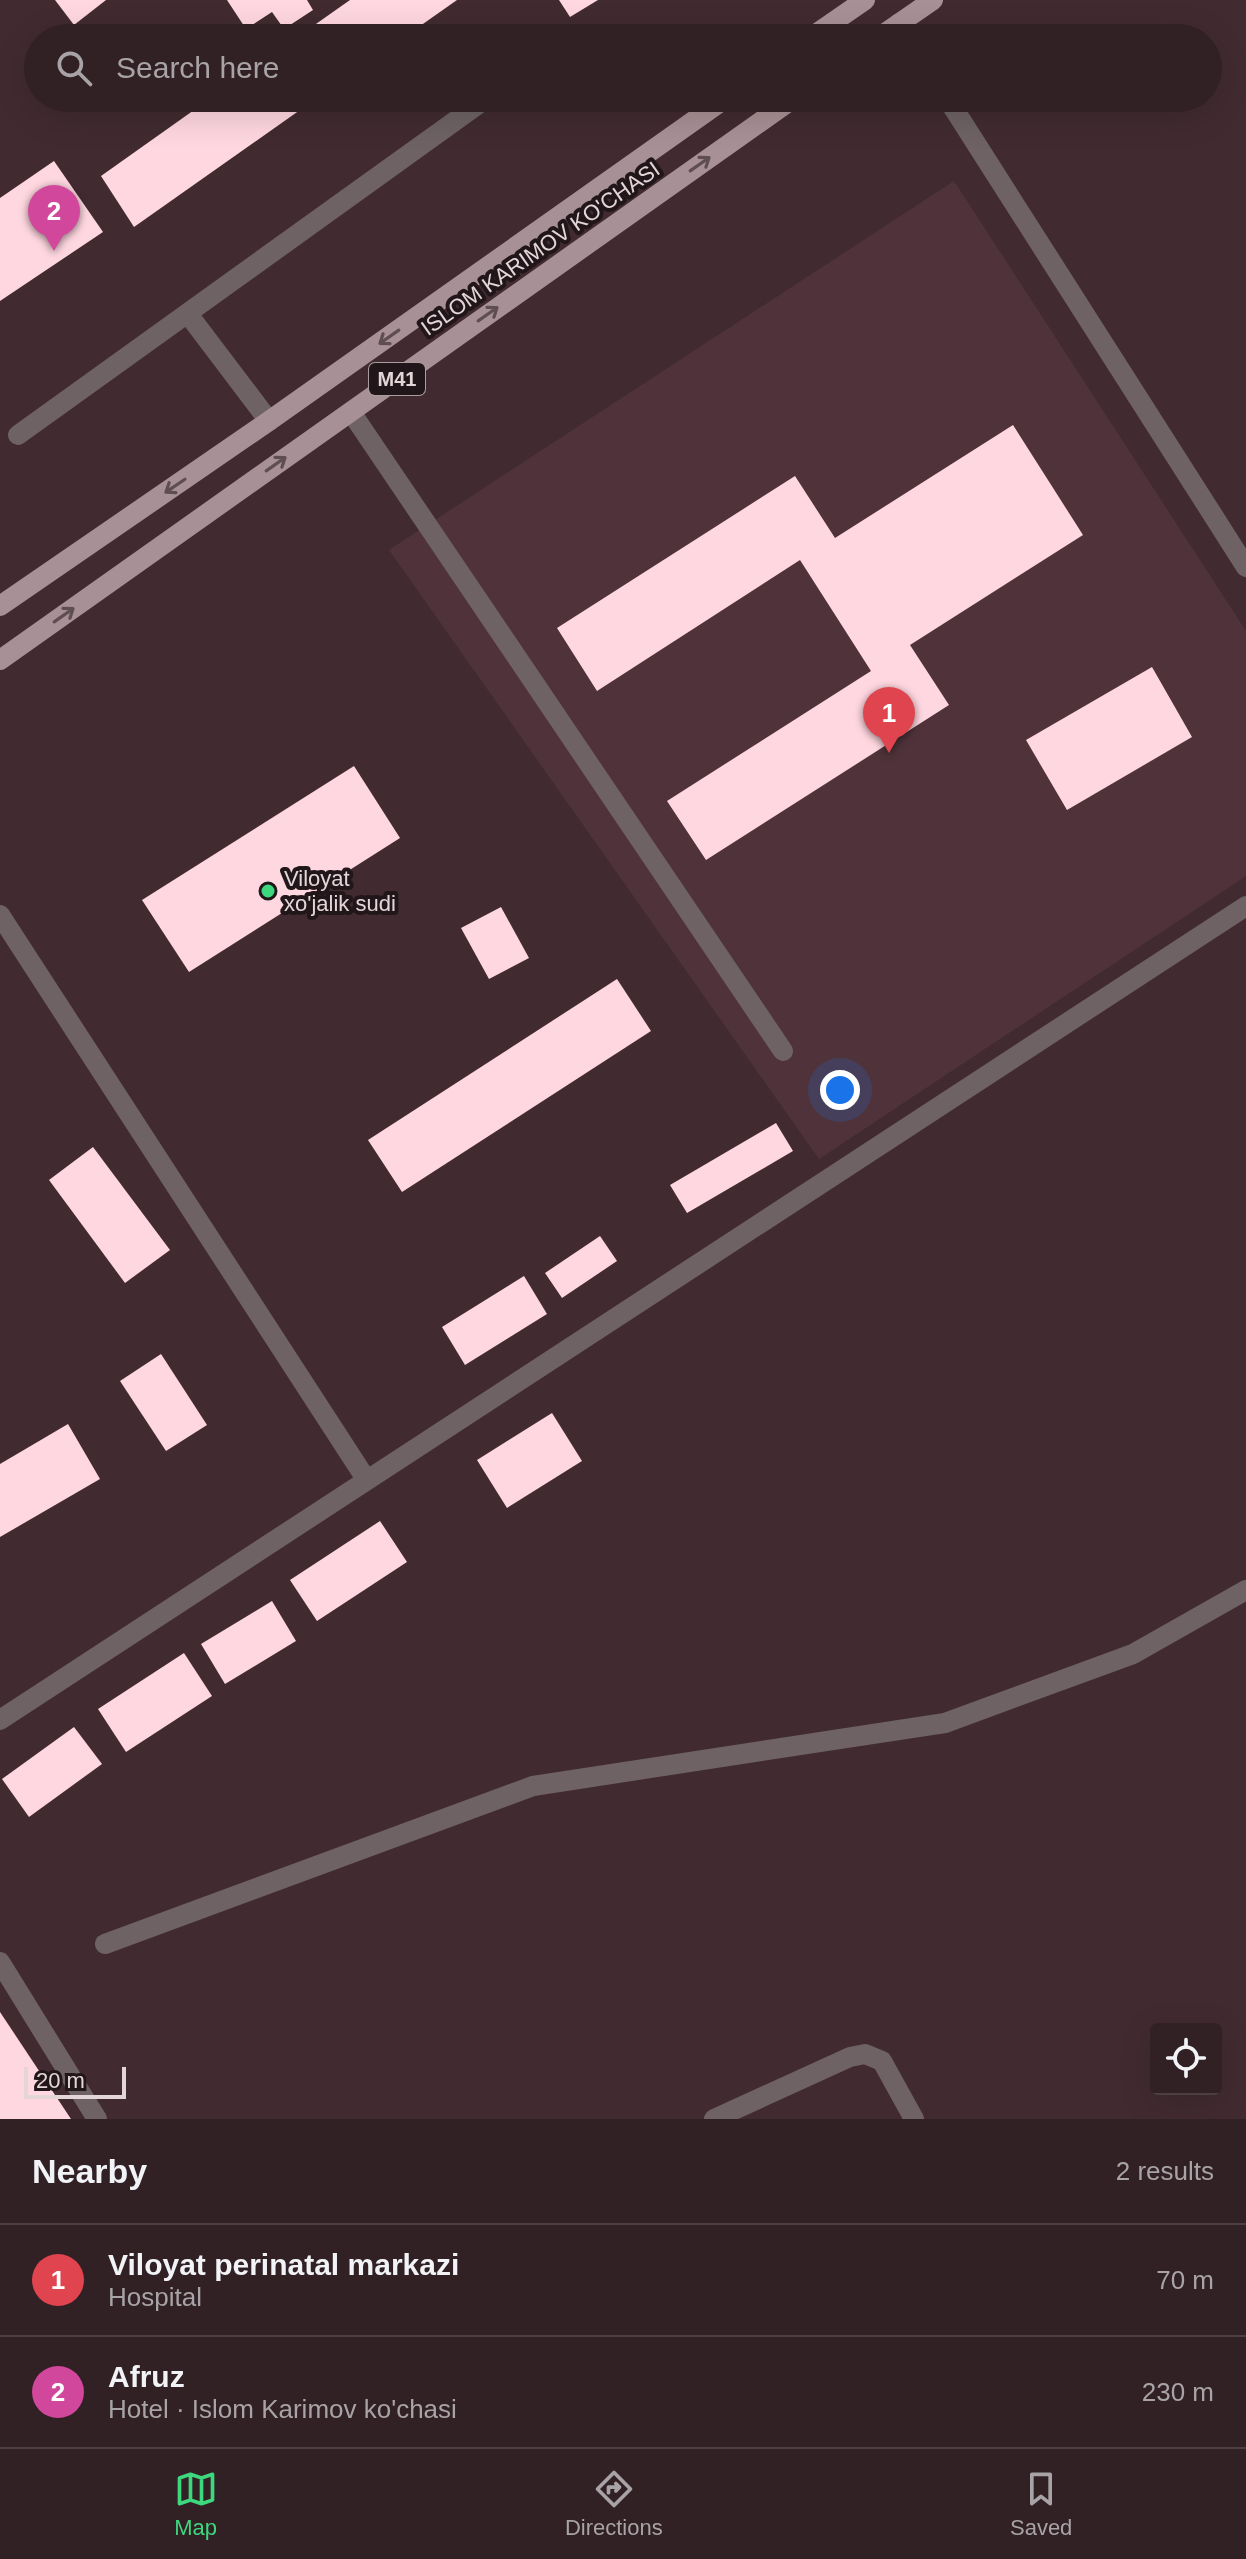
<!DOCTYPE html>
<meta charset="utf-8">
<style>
:root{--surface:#312024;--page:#39282c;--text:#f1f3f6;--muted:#a8a3a6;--line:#4c3e41;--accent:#3dd77e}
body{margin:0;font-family:Arial,sans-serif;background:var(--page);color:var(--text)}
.controls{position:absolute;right:24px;bottom:24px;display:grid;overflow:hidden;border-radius:8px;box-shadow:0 8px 32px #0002}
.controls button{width:72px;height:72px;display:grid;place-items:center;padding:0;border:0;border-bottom:2px solid var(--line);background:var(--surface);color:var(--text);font:40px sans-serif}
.scale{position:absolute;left:24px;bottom:20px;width:102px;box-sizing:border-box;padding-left:8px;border:4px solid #e4d5d8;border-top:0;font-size:22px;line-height:28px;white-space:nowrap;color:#e4d5d8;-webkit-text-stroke:6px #211619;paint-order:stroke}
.you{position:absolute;left:840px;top:1090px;width:28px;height:28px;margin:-20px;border:6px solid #fff;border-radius:50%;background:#1a73e8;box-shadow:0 0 0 12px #1a73e833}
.badge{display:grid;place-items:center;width:52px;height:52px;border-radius:50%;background:var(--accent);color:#fff;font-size:26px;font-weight:700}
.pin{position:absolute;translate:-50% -66px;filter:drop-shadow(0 2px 4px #0008)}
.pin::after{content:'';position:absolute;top:42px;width:28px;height:24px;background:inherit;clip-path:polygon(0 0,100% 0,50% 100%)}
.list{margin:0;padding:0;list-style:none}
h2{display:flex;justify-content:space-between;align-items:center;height:104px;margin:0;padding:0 32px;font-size:34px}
h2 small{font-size:26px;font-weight:400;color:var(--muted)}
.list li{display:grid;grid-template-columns:52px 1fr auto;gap:24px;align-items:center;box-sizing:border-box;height:112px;padding:0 32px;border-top:2px solid var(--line)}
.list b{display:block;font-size:30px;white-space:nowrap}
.list p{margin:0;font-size:26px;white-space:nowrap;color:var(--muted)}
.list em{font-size:26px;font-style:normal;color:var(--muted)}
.icon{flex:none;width:44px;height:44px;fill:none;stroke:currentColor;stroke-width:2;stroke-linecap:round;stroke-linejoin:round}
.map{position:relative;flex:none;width:1246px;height:2119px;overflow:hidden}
.search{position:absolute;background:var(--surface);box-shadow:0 8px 32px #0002;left:24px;right:24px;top:24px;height:88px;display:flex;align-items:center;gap:20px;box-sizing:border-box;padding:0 28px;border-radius:44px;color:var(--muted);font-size:30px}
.sheet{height:328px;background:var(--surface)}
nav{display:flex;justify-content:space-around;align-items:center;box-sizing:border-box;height:112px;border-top:2px solid var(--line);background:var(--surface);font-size:22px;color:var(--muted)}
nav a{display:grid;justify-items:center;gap:4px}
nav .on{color:var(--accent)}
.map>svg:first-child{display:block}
.built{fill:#50333a}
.building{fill:#ffd7e0}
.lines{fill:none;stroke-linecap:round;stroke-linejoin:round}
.minor{stroke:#6e6264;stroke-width:20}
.major{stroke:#a89196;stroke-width:20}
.oneway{stroke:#5e4d51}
.poi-dot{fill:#3dd77e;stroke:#211619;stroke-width:3}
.labels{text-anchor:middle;stroke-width:8;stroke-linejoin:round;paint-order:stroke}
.shield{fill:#211619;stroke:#aa9c9f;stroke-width:2}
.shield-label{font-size:20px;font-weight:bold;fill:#e4d5d8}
.street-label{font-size:22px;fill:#e4d5d8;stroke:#211619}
.poi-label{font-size:22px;fill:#e4d5d8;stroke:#211619;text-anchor:start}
</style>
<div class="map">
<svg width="1246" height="2119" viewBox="0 0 1246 2119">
<rect width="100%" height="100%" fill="#412b30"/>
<path class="built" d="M954 181 1246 631V876L819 1159 389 550Z"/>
<g class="building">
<path d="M55 0H106L74 25Z"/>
<path d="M227 0H307L313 10 284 29 272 12 246 29Z"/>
<path d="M350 0H457L403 38H296Z"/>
<path d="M559 0H598L570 17Z"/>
<path d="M211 98H317L134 227 101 176Z"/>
<path d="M54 161 103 232 0 301V198Z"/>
<path d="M1013 425 1083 535 910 645 949 705 706 860 667 801 871 671 800 560 597 691 557 628 795 476 835 538Z"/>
<path d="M1152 667 1192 737 1067 810 1026 740Z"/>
<path d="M354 766 400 838 189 972 142 900Z"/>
<path d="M501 907 529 958 489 979 461 928Z"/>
<path d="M617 979 651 1031 402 1192 368 1140Z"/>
<path d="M776 1123 793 1151 687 1213 670 1185Z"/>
<path d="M93 1147 170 1250 125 1283 49 1180Z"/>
<path d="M600 1236 617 1261 562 1298 545 1273Z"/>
<path d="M524 1276 547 1314 465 1365 442 1327Z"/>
<path d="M161 1354 207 1425 166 1451 120 1381Z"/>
<path d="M552 1413 582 1461 507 1508 477 1460Z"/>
<path d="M68 1424 100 1479 0 1537V1464Z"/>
<path d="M380 1521 407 1562 317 1621 290 1580Z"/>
<path d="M272 1601 296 1641 225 1684 201 1644Z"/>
<path d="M184 1653 212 1696 126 1752 98 1709Z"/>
<path d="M74 1727 102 1764 29 1817 2 1779Z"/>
<path d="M0 2012 71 2119H0Z"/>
</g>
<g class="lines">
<g class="minor">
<path d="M899 23 909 38"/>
<path d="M947 98 1246 567"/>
<path d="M188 314 269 421"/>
<path d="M351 412 783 1051"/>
<path d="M18 435 480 103"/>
<path d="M0 915 366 1479"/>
<path d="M0 1720 1246 906"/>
<path d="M105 1944 533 1786 945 1723 1133 1654 1246 1590"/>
<path d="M0 1962 97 2119"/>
<path d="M714 2119 850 2057 865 2054 882 2061 914 2119"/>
</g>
<g class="major">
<path d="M810 38 865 0"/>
<path d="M878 38 933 0"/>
<path d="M0 606 269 421 726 98"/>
<path d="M0 660 794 98"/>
</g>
</g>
<defs><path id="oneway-shaft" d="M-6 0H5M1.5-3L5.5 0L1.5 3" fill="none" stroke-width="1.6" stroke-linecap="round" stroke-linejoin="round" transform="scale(2)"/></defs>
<g class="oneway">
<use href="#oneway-shaft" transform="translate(700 164) rotate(-35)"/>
<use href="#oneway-shaft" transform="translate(488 314) rotate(-35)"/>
<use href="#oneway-shaft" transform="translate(389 337) rotate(145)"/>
<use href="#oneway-shaft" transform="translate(276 464) rotate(-35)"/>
<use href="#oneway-shaft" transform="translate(175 486) rotate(146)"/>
<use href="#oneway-shaft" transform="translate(64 615) rotate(-35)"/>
</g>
<circle class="poi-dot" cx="268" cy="891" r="8"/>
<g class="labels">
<rect class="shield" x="369" y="363" width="56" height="32" rx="6"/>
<g class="shield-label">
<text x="397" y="386">M41</text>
</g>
<g class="street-label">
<text transform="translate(540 248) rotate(-35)" y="8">ISLOM KARIMOV KO'CHASI</text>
</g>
<g class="poi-label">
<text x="284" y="886">Viloyat<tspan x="284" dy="25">xo'jalik sudi</tspan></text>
</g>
</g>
</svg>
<div class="controls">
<button><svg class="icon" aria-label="locate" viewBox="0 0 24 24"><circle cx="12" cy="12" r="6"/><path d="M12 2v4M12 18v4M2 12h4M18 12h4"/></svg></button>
</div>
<div class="scale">20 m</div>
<div class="you"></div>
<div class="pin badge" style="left:889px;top:753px;background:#e0444e">1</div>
<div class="pin badge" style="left:54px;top:251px;background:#d1479c">2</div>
<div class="search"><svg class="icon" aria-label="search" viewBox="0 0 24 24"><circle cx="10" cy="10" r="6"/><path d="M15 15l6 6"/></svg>Search here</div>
</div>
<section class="sheet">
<h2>Nearby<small>2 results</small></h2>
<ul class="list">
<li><span class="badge" style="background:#e0444e">1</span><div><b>Viloyat perinatal markazi</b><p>Hospital</p></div><em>70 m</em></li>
<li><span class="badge" style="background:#d1479c">2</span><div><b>Afruz</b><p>Hotel · Islom Karimov ko'chasi</p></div><em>230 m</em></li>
</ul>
</section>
<nav>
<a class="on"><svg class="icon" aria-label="map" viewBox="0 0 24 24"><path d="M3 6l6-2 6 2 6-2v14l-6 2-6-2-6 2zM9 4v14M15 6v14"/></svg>Map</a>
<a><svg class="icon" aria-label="directions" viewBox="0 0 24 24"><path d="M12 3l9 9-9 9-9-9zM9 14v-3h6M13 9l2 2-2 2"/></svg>Directions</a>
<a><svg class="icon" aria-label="saved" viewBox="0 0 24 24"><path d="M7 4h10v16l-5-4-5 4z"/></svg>Saved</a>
</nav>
